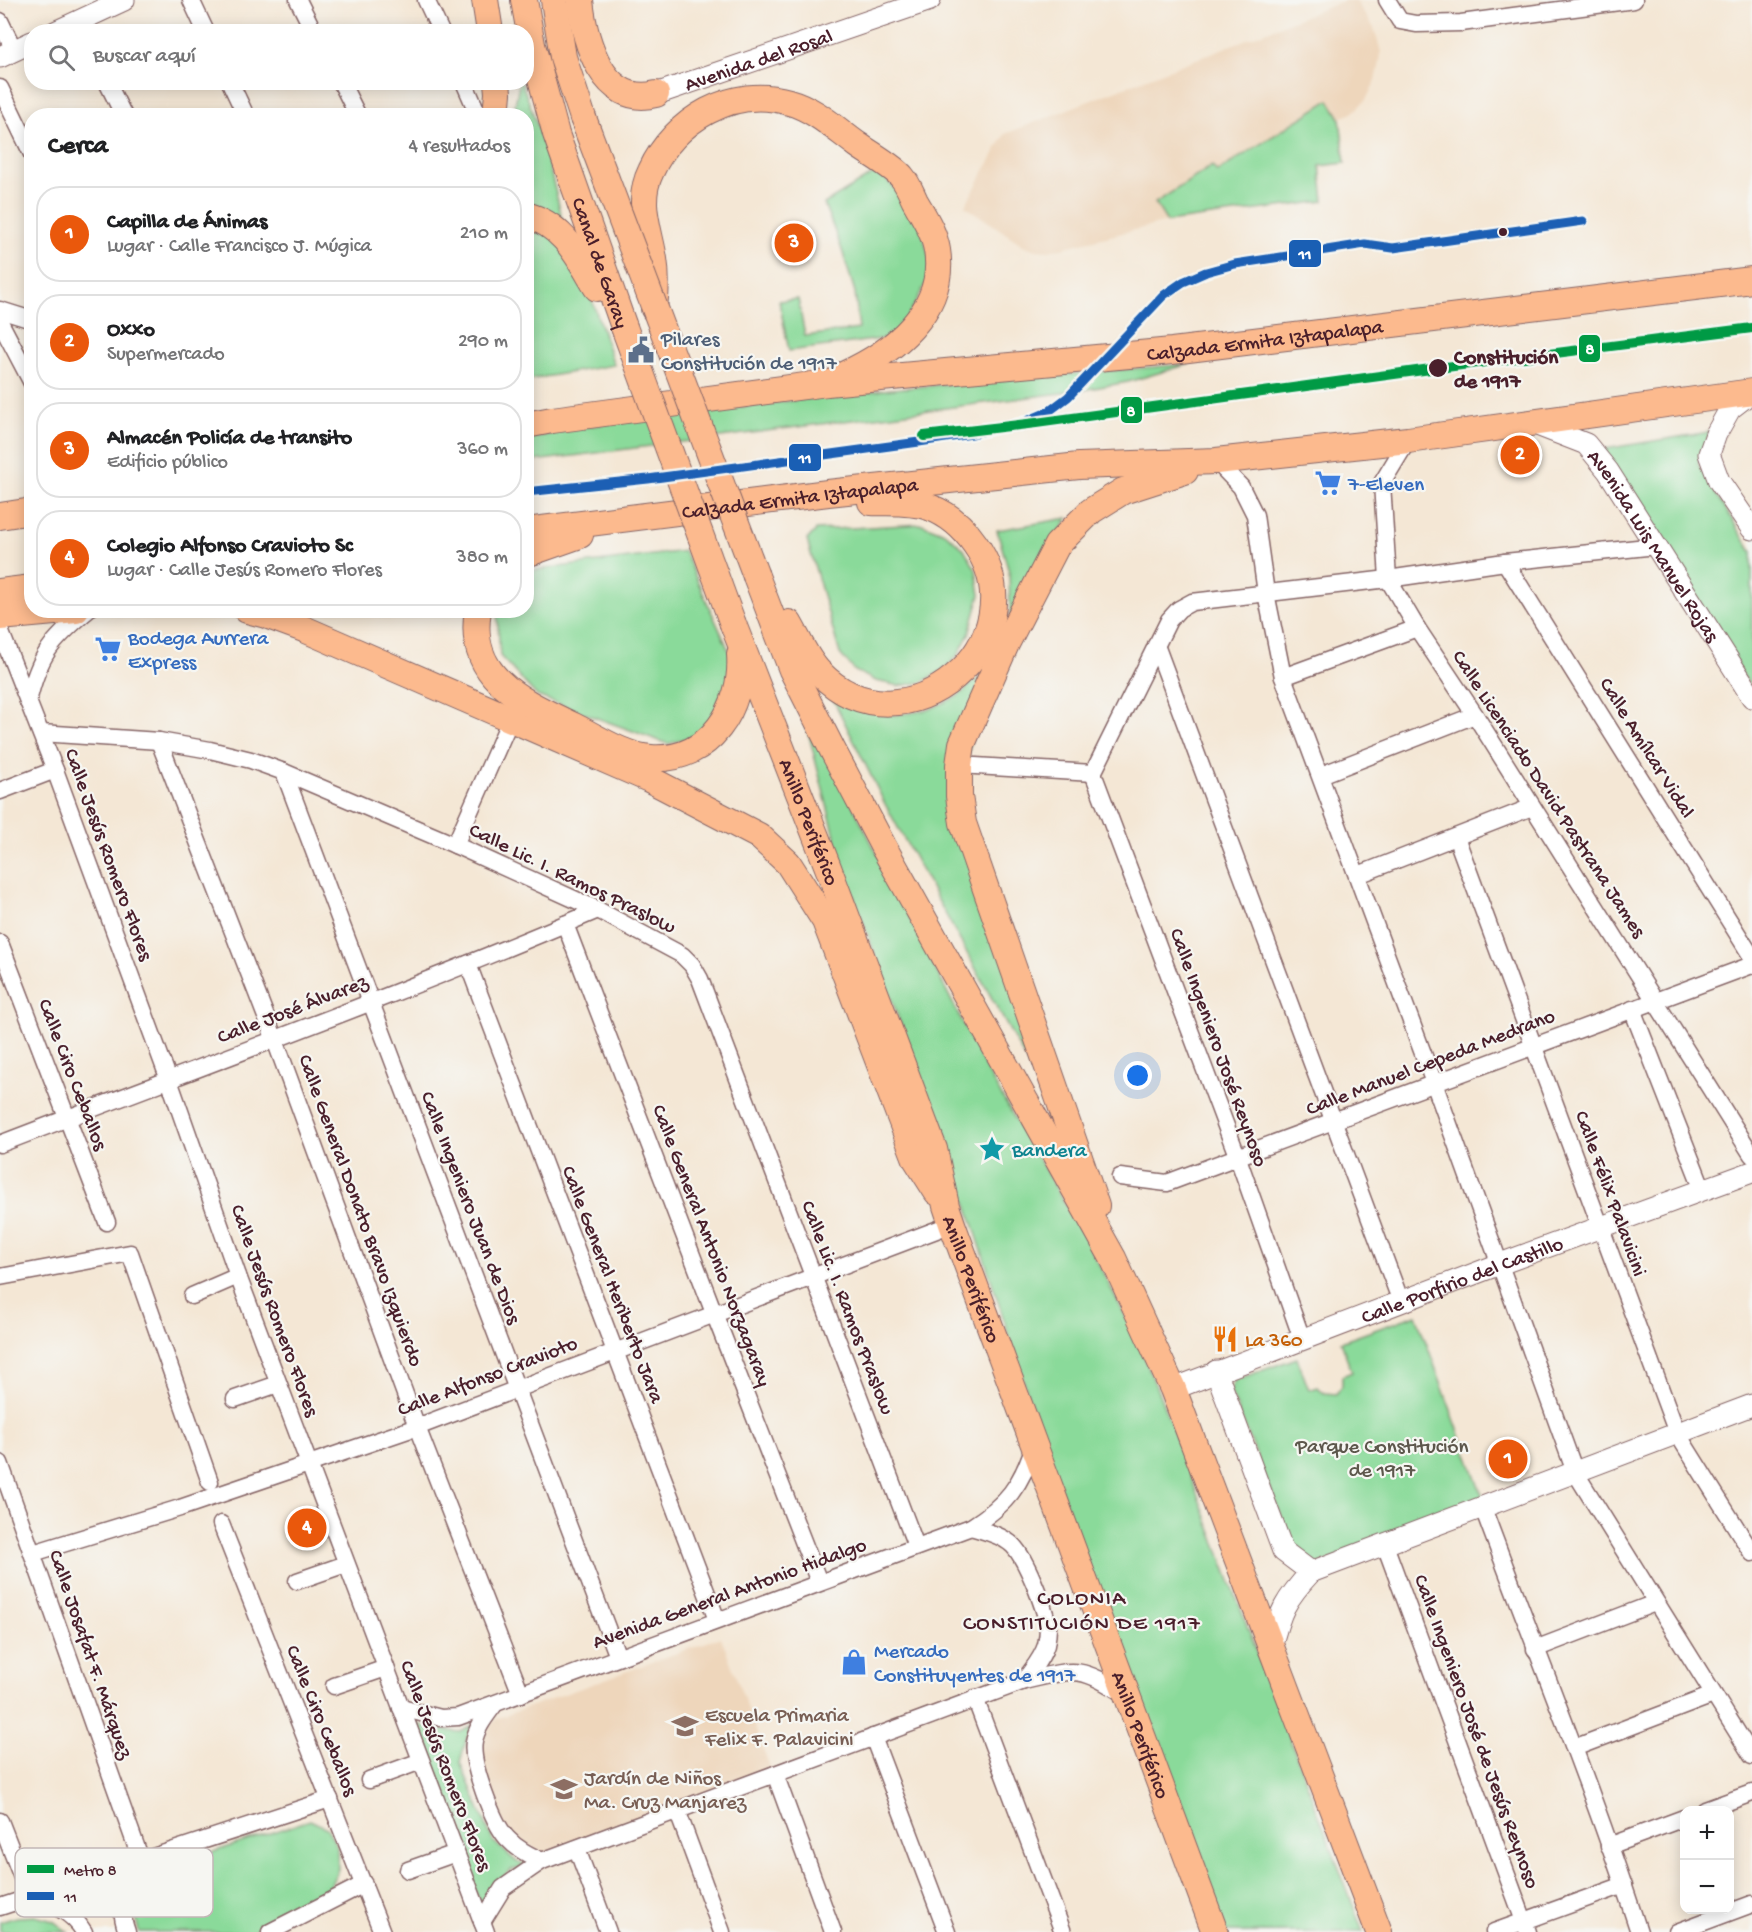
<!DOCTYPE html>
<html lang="es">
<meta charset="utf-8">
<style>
:root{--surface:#fff;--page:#f2f2f2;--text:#202124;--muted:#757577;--line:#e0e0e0;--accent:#ea580c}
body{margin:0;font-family:"Gochi Hand",sans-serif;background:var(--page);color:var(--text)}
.controls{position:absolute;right:18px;bottom:18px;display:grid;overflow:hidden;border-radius:12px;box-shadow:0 3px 15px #0003}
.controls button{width:54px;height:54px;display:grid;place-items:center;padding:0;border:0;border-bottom:2px solid var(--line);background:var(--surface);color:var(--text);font:30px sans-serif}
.you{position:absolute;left:1138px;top:1076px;width:21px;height:21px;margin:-15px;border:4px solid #fff;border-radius:50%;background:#1a73e8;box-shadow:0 0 0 9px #1a73e833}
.badge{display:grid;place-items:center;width:39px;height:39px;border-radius:50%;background:var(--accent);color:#fff;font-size:20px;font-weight:700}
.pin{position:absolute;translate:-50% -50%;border:3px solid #fff;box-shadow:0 2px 6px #0006}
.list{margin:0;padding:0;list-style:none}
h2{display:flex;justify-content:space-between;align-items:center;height:78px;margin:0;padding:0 24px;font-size:26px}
h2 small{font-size:20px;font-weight:400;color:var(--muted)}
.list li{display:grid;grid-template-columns:39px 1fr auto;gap:18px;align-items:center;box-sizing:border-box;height:96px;margin:0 12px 12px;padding:0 12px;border:2px solid var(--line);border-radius:24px}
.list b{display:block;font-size:22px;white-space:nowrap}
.list p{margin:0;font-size:20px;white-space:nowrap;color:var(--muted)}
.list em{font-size:20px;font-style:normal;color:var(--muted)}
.icon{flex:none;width:33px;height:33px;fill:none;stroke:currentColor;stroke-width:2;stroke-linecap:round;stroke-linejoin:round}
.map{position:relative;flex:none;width:1752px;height:1932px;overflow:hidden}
.search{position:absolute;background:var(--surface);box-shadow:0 3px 15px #0003;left:24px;top:24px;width:510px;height:66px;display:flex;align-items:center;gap:15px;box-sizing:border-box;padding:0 21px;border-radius:24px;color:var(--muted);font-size:22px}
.panel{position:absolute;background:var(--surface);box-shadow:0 3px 15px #0003;left:24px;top:108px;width:510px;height:510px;border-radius:24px}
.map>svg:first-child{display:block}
.built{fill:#eed6bb}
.green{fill:#8ada9a;stroke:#6a7c62;stroke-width:1.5}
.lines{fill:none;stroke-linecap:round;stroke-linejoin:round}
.minor-casing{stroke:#866566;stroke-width:19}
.tertiary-casing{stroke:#866566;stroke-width:23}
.primary-casing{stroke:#866566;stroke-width:28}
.minor{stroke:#fff;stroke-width:16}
.tertiary{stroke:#fff;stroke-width:21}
.primary{stroke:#fcba8e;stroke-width:26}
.primary-bridge-casing{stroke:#866566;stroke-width:28;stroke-linecap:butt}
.primary-bridge{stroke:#fcba8e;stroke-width:26}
.bus-1-casing{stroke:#f6f6f2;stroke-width:14}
.bus-1{stroke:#1a5fb4;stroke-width:9}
.metro-1-casing{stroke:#f6f6f2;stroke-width:15}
.metro-1{stroke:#009a44;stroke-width:10}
.bus-dot{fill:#4a1f2b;stroke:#f6f6f2;stroke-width:2}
.labels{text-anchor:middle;stroke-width:4.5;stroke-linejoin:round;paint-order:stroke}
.street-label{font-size:21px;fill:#4a1f2b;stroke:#f6f6f2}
.service-label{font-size:21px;fill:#4e5e75;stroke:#f6f6f2;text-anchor:start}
.stop-label{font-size:21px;font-weight:bold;fill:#4a1f2b;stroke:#f6f6f2;text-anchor:start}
.shop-label{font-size:21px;fill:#366cbe;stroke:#f6f6f2;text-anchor:start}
.culture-label{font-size:21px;fill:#0d838f;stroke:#f6f6f2;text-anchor:start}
.food-label{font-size:21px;fill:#c56008;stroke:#f6f6f2;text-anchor:start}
.park-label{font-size:21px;fill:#5d574c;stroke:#f6f6f2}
.education-label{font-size:21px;fill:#785e54;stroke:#f6f6f2;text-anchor:start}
.neighbourhood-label{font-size:22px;letter-spacing:1.5px;fill:#4a1f2b;stroke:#f6f6f2}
.key{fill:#f6f6f2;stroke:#c2b6b6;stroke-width:1.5}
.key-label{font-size:16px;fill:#4a1f2b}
.line-badge{stroke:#f6f6f2;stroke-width:2}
.badge-label{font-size:16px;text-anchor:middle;font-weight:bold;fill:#fff}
</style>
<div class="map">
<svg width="1752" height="1932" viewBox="0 0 1752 1932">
<rect width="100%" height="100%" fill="#f6f6f2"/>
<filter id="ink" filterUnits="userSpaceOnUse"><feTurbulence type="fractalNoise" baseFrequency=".0167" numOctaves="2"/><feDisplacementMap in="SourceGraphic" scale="12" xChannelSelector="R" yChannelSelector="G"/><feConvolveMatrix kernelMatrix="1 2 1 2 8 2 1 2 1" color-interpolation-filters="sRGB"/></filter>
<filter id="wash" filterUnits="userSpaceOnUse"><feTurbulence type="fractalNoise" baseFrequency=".008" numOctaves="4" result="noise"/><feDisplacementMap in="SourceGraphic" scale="24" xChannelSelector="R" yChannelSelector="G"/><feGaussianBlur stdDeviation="1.35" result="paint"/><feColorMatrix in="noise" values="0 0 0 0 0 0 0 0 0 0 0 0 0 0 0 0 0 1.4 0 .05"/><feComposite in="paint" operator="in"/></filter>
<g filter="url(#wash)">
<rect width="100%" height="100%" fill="#f4e7d5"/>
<g class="built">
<path d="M1346 0H1355L1374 28 1381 52 1380 62 1376 80 1366 100 1351 114 1340 118 1345 163 1320 166 1324 201 1167 222 1049 251 1035 250 1023 245 965 206 1005 134Z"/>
<path d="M721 1637 771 1770 546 1855 507 1833 478 1761 479 1742 496 1719Z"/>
</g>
<g class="green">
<path d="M519 83H522L542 138 570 249 580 264 614 365 527 380 526 116H513Z"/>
<path d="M1329 100 1340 118 1345 163 1320 166 1324 201 1167 222 1155 203 1212 166 1217 172Z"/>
<path d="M878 171 899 193 920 224 933 271 896 337 789 351 779 301 798 299 805 336 859 329 855 292 841 247 824 204Z"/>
<path d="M1189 364 1128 382 1077 391 527 462 526 439 590 426 638 419 892 389Z"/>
<path d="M1710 432 1698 464 1752 552V689L1598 450Z"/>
<path d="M1068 518 1010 617 1009 572 997 530Z"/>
<path d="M922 524 945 533 964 549 976 570 980 595 969 634 958 655 942 671 922 682 899 686 876 681 855 671 840 654 807 540 816 530Z"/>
<path d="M684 551 730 653 732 678 711 722 691 737 668 744 537 696 500 656 497 612 526 610 528 571Z"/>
<path d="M983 674 957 815 1066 1133 885 804 832 697 862 710 895 715 928 710 958 696Z"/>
<path d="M800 701 987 1071 1084 1236 1136 1337 1165 1409 1363 1932H1225L1047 1454 970 1214 843 867Z"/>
<path d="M1416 1315 1485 1503 1315 1566 1293 1545 1230 1390 1235 1380 1297 1358 1309 1390 1318 1387 1324 1393 1336 1394 1342 1386V1376L1352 1372 1341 1342Z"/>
<path d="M411 1721 431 1729 461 1732 477 1723 467 1737 460 1762 493 1841 517 1862 531 1866 511 1870 487 1894 482 1908Z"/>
<path d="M310 1820 327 1828 337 1847 338 1869 329 1889 251 1932H139C132 1906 135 1893 152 1872Z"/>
<path d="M35 1916 53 1921 68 1932H0V1922L16 1917Z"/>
</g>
</g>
<g filter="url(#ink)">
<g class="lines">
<g class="minor-casing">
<g id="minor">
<path d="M191 0 206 32"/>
<path d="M298 0 314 32"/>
<path d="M426 0 441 32"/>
<path d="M1387 0 1400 21 1416 24 1461 23 1634 0"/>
<path d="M0 21 14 50"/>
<path d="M107 82 124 116"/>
<path d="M230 82 246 116"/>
<path d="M341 82 358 116"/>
<path d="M464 82 478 114"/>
<path d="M0 88 32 154"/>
<path d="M0 310 32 320"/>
<path d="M0 322 32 383"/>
<path d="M1408 440 1382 483 1388 579 1417 628 1475 715 1752 1155"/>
<path d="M1216 461 1241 487 1255 515 1266 593 1283 677 1434 1083 1575 1472 1752 1756"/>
<path d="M1505 562 1752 957"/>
<path d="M0 630 55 770 169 1080 238 1276 486 1932"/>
<path d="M1156 645 1401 1302"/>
<path d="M1283 677 1417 628"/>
<path d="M28 702C39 655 51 641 88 610"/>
<path d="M41 733 159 741 210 750 251 760 284 772 455 845 598 910 682 955 692 965 700 979 916 1546"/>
<path d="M159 741 275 1040 417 1427 521 1694"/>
<path d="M959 765 1093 773"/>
<path d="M284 772 618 1657"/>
<path d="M1093 773 1169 620 1179 609 1192 602 1388 579 1505 562 1656 546"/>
<path d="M1093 773 1238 1158 1302 1339"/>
<path d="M1321 775 1475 715"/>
<path d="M0 791 55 770"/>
<path d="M1456 837 1677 1433 1752 1553"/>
<path d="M455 845 511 718"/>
<path d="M1358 875 1532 807"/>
<path d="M565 924 714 1313 819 1582"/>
<path d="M0 943 107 1222"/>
<path d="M468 964 717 1620"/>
<path d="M1632 1009 1703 1190"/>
<path d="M0 1144C200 1067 401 994 598 910"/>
<path d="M1120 1177 1167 1183 1752 965"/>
<path d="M0 1277 130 1253 210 1482"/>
<path d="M192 1296 238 1276"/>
<path d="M235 1399 278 1384"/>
<path d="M0 1463 141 1860"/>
<path d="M1483 1508C1535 1649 1593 1789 1639 1932"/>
<path d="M221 1524 382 1932"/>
<path d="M971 1527C983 1531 999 1534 1010 1543 1025 1554 1045 1608 1048 1627 1048 1633 1047 1640 1046 1645 1042 1659 1032 1669 1024 1681"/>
<path d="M1385 1545 1528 1932"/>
<path d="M33 1553 180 1508 417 1427 952 1224"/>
<path d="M297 1581 346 1564"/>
<path d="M1535 1649 1655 1603"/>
<path d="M334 1686 386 1668"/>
<path d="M975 1698 1063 1932"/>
<path d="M494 1705C486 1716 476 1728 474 1742 470 1762 493 1823 507 1838 517 1849 529 1855 542 1861"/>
<path d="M401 1708 441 1718 458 1717 971 1527C1006 1505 1022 1485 1034 1445"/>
<path d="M873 1737 947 1932"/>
<path d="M1574 1748 1713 1695"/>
<path d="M775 1774 833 1932"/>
<path d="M369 1780 421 1761"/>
<path d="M677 1810 722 1932"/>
<path d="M1705 1810 1752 1793"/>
<path d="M0 1821 30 1898"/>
<path d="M1609 1846 1684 1818"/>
<path d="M577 1849 608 1932"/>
<path d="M408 1870 456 1853"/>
<path d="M30 1898C53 1905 71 1910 84 1932"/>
<path d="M0 1907 330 1799"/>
<path d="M482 1922 503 1888 542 1861 1024 1681C1077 1668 1080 1666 1127 1696"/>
<path d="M127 1932C116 1902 125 1886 141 1860"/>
<path d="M270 1932 364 1884"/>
<path d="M1494 1932 1624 1885"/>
<path d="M1677 1932 1752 1904"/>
</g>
</g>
<g class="tertiary-casing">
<g id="tertiary">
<path d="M55 32 124 0"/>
<path d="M0 57 32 42"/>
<path id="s1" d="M656 94 930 0"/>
<path d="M1752 392 1730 409 1716 434 1709 454 1719 481 1752 529"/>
<path id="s2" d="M1532 423 1586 444 1608 471 1752 697"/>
<path d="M1216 1371 1283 1551 1311 1572"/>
<path id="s3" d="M1173 1389 1500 1264 1752 1172"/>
<path d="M1271 1648C1280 1611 1285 1600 1311 1572L1752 1405"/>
</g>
</g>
<g class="primary-casing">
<g id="primary">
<path d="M485 0 490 32"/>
<path id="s4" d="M524 0 532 45 556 134 624 327"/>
<path d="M554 0 563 57 583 118"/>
<path d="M580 0C584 40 603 108 656 94"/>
<path d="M496 116 498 93 497 82"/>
<path d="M526 215C564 225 578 257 597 288"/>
<path d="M654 309C656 292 657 276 654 259 649 228 636 201 651 171 674 120 733 85 789 102 815 109 837 130 858 145 869 153 894 167 902 177 908 184 911 193 915 201 924 217 934 232 937 250 947 311 892 353 843 375"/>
<path id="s5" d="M526 425 552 420 827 383 1172 351 1752 280"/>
<path d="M0 516 32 511"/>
<path id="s6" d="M526 531 828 493 1079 466 1216 461 1408 440 1752 392"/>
<path d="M526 554 580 535"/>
<path d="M756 576 792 670 832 749 883 846 1113 1258 1173 1389 1379 1932"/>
<path d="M0 592 32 588"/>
<path d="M247 610 266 615 304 629 649 779 759 836 788 863 825 921 916 1159 937 1192"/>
<path d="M478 610C466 679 524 702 574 726 598 738 624 756 651 758 710 762 744 707 740 654"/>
<path d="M0 617 76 610"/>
<path d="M789 623C799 640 806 659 820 673 904 759 1043 640 975 544 964 528 948 514 929 507 910 501 890 503 871 502"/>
<path id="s7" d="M733 624 829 870 934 1149 946 1206 952 1224 1215 1932"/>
<path d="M1096 1206 963 823 959 796V765L962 744 1006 644 1057 545 1091 511 1123 491 1185 471"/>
</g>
</g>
<use href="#minor" class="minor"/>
<use href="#tertiary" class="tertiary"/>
<use href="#primary" class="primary"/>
<g class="primary-bridge-casing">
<g id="primary-bridge">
<path d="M583 118 756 576"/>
<path d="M624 327 733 624"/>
</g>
</g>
<use href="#primary-bridge" class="primary-bridge"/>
<g class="bus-1-casing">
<path id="bus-1" d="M526 492 648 479 919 442 972 434 1022 423 1048 412 1068 397 1164 295 1183 282 1206 272 1235 264 1365 244 1393 248 1583 221"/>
</g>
<use href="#bus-1" class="bus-1"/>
<g class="metro-1-casing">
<path id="metro-1" d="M924 436 1036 423 1438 368 1752 328"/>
</g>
<use href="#metro-1" class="metro-1"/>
</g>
</g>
<defs>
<g id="civic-bare" transform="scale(2.07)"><path d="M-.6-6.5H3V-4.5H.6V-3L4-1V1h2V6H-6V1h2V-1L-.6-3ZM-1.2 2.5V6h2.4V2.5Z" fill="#5c6f8a" stroke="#f6f6f2" stroke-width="2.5" paint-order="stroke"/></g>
<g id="supermarket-bare" transform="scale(2.07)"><path d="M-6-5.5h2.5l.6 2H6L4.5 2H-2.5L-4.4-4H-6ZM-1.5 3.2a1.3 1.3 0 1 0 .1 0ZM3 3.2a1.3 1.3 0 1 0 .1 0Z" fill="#3f7fe0" stroke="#f6f6f2" stroke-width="2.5" paint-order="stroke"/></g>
<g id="sight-bare" transform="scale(2.07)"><path d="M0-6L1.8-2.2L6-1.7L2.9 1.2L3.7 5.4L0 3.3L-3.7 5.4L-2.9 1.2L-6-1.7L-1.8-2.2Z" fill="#0f9aa8" stroke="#f6f6f2" stroke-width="2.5" paint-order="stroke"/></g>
<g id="restaurant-bare" transform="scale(2.07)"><path d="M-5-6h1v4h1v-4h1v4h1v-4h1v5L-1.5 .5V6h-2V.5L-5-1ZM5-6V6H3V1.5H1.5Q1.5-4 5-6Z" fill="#e8710a" stroke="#f6f6f2" stroke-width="2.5" paint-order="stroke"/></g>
<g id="shop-bare" transform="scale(2.07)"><path d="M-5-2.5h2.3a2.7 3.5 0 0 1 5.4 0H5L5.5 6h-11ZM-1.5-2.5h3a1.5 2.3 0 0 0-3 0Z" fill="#3f7fe0" stroke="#f6f6f2" stroke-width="2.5" paint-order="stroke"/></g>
<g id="school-bare" transform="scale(2.07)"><path d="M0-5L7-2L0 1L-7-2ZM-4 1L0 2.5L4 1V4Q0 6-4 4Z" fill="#8d6e63" stroke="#f6f6f2" stroke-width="2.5" paint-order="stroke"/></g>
</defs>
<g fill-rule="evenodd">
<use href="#civic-bare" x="641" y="350"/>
<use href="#supermarket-bare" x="1328" y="483"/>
<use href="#supermarket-bare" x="108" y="649"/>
<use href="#sight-bare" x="992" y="1149"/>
<use href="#restaurant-bare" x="1225" y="1339"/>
<use href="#shop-bare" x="854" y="1662"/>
<use href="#school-bare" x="685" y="1726"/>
<use href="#school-bare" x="564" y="1789"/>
</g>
<g class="bus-dot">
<circle cx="1503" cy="232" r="5"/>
<circle cx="1438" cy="368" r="10"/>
</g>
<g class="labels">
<g class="street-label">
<text dy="7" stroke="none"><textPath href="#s1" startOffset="108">Avenida del Rosal</textPath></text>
<text dy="7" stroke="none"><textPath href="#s4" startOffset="274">Canal de Garay</textPath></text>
<text dy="7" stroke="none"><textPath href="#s5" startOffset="744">Calzada Ermita Iztapalapa</textPath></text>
<text dy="7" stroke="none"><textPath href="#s6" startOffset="276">Calzada Ermita Iztapalapa</textPath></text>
<text dy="7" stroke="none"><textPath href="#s2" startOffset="180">Avenida Luis Manuel Rojas</textPath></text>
<text transform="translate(1648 747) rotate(58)" y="7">Calle Amílcar Vidal</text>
<text transform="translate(1550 793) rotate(57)" y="7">Calle Licenciado David Pastrana James</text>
<text dy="7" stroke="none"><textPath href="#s7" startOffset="212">Anillo Periférico</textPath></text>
<text transform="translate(110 854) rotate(70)" y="7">Calle Jesús Romero Flores</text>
<text transform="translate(573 877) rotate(26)" y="7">Calle Lic. I. Ramos Praslow</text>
<text transform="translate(292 1008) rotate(-21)" y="7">Calle José Álvarez</text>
<text transform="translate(1220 1047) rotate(70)" y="7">Calle Ingeniero José Reynoso</text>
<text transform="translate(1430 1061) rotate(-21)" y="7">Calle Manuel Cepeda Medrano</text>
<text transform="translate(74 1074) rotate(69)" y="7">Calle Ciro Ceballos</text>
<text transform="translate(1612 1193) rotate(70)" y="7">Calle Félix Palavicini</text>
<text transform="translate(472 1207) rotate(69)" y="7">Calle Ingeniero Juan de Dios</text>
<text transform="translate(362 1210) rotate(70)" y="7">Calle General Donato Bravo Izquierdo</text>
<text transform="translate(713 1245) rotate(69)" y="7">Calle General Antonio Norzagaray</text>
<text dy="7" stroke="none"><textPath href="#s7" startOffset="698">Anillo Periférico</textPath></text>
<text dy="7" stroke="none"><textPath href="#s3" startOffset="309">Calle Porfirio del Castillo</textPath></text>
<text transform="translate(614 1284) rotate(69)" y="7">Calle General Heriberto Jara</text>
<text transform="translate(849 1307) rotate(69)" y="7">Calle Lic. I. Ramos Praslow</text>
<text transform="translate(276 1310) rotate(70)" y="7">Calle Jesús Romero Flores</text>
<text transform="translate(487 1375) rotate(-21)" y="7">Calle Alfonso Cravioto</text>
<text transform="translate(729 1592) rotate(-20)" y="7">Avenida General Antonio Hidalgo</text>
<text transform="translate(92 1654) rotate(71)" y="7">Calle Josafat F. Márquez</text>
<text transform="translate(323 1720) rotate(68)" y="7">Calle Ciro Ceballos</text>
<text transform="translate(1478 1731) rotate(70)" y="7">Calle Ingeniero José de Jesús Reynoso</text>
<text dy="7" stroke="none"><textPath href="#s7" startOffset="1184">Anillo Periférico</textPath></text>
<text transform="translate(447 1765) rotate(69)" y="7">Calle Jesús Romero Flores</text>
</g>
<g class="service-label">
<text x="661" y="345">Pilares<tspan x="661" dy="24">Constitución de 1917</tspan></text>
</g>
<g class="stop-label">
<text x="1454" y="363">Constitución<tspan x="1454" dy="24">de 1917</tspan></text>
</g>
<g class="shop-label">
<text x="1348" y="490">7-Eleven</text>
<text x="128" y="644">Bodega Aurrera<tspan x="128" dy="24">Express</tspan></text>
<text x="874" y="1657">Mercado<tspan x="874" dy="24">Constituyentes de 1917</tspan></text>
</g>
<g class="culture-label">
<text x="1012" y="1156">Bandera</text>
</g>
<g class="food-label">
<text x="1245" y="1346">La 360</text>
</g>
<g class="park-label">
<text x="1382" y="1452">Parque Constitución<tspan x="1382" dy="24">de 1917</tspan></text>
</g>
<g class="education-label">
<text x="705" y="1721">Escuela Primaria<tspan x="705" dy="24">Felix F. Palavicini</tspan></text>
<text x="584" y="1784">Jardín de Niños<tspan x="584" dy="24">Ma. Cruz Manjarez</tspan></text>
</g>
<g class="neighbourhood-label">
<text x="1082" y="1604">COLONIA<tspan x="1082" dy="25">CONSTITUCIÓN DE 1917</tspan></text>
</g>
</g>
<rect x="15" y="1848" width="198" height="69" rx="9" class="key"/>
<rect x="27" y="1865" width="27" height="8" fill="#009a44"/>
<rect x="27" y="1892" width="27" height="8" fill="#1a5fb4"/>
<g class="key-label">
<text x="64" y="1875">Metro 8</text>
<text x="64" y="1902">11</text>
</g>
<g class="line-badge">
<rect x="1288" y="239" width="34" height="29" rx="6" fill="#1a5fb4"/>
<rect x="1578" y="334" width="23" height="29" rx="6" fill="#009a44"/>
<rect x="1120" y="396" width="23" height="28" rx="6" fill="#009a44"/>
<rect x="788" y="443" width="34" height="29" rx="6" fill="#1a5fb4"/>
</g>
<g class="badge-label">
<text x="1305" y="259">11</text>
<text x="1590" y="354">8</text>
<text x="1131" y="416">8</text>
<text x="805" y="463">11</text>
</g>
</svg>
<div class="controls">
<button>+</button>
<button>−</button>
</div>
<div class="you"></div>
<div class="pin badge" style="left:1508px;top:1459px">1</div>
<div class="pin badge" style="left:1520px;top:455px">2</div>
<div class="pin badge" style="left:794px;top:243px">3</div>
<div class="pin badge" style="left:307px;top:1528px">4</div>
<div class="search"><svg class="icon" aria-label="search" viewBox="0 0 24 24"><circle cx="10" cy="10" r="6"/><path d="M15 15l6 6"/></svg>Buscar aquí</div>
<section class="panel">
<h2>Cerca<small>4 resultados</small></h2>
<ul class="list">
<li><span class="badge">1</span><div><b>Capilla de Ánimas</b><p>Lugar · Calle Francisco J. Múgica</p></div><em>210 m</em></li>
<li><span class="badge">2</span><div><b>Oxxo</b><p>Supermercado</p></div><em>290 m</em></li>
<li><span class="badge">3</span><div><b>Almacén Policía de transito</b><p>Edificio público</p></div><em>360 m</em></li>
<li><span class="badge">4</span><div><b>Colegio Alfonso Cravioto Sc</b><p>Lugar · Calle Jesús Romero Flores</p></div><em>380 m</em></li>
</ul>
</section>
</div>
